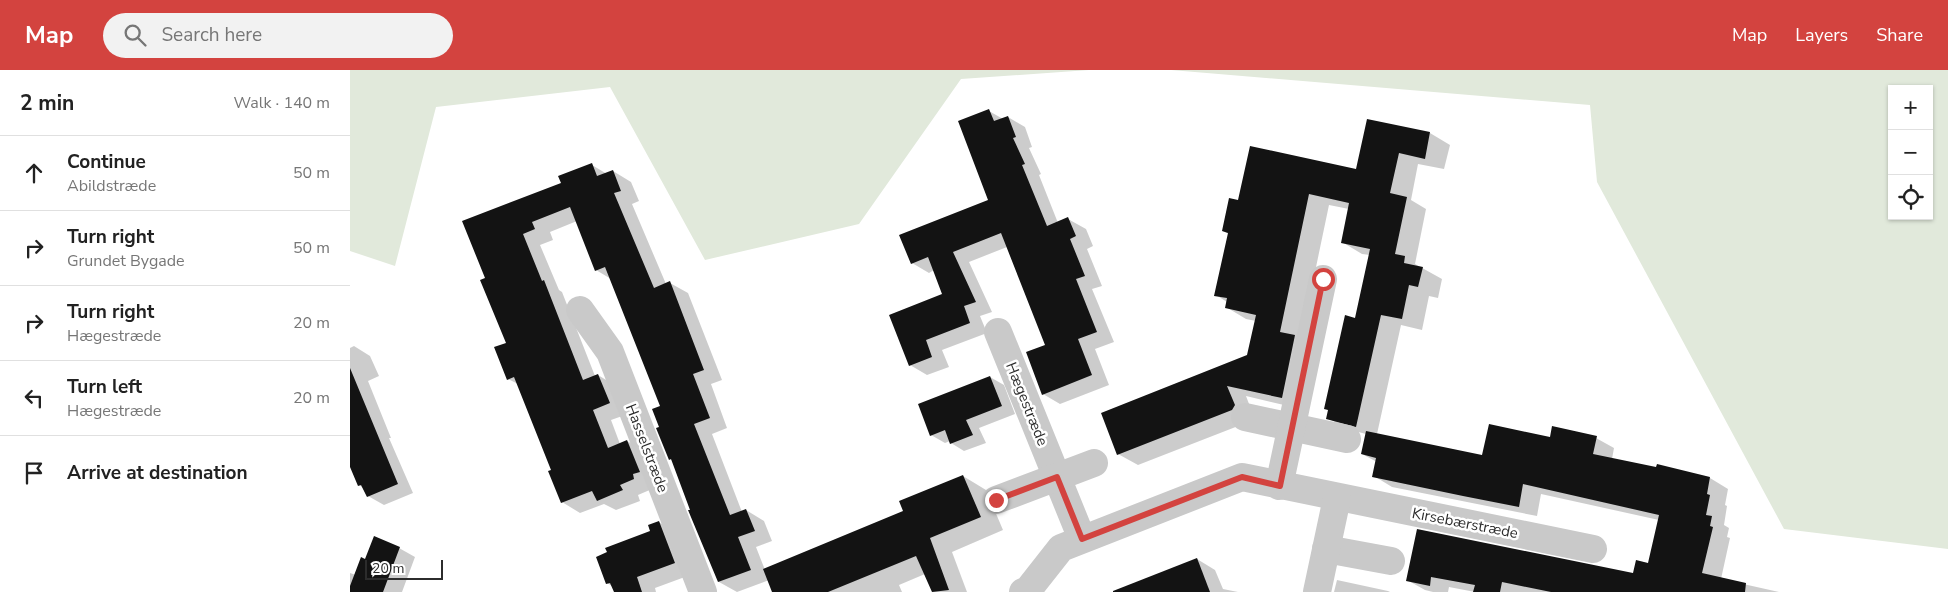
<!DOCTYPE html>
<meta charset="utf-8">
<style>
:root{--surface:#fff;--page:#f2f2f2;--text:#222;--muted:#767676;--line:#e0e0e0;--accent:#d3433f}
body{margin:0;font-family:"Nunito Sans",sans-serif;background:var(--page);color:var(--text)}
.controls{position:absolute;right:15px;top:15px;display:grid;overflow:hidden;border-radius:0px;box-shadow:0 1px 4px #0004}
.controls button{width:45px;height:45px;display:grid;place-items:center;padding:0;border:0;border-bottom:1px solid var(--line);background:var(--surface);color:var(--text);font:25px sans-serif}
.scale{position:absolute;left:15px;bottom:12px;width:78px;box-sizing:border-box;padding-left:5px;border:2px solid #2c2c2c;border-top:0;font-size:14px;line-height:18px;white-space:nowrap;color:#2c2c2c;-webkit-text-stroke:4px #fff;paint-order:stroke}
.stop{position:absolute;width:15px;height:15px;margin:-11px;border:4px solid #d3433f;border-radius:50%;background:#fff}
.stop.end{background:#d3433f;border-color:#fff;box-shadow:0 1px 5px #0008}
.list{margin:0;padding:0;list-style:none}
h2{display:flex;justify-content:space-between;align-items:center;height:65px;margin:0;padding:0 20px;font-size:21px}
h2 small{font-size:16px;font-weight:400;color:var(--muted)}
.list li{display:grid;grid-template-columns:32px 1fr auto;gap:15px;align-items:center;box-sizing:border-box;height:75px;padding:0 20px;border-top:1px solid var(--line)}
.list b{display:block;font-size:19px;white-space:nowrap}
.list p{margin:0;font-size:16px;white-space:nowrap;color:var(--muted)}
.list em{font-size:16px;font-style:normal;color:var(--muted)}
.icon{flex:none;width:28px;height:28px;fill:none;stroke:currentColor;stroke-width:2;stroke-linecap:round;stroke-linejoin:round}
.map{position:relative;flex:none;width:1598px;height:522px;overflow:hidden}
header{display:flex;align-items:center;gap:30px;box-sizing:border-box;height:70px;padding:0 25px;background:var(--accent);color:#fff}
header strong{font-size:24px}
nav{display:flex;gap:28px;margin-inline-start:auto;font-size:18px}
.search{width:350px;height:45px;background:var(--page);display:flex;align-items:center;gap:12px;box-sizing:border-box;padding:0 18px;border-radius:28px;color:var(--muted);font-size:19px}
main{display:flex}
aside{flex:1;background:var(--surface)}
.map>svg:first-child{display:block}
.green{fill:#e1e9db;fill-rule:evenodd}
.shadow{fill:#0003}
.building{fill:#131313}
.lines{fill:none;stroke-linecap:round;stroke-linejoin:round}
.minor{stroke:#c9c9c9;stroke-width:28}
.route{stroke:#d3433f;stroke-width:6}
.labels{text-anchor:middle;stroke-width:5;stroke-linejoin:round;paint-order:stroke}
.street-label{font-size:15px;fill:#2c2c2c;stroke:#fff}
</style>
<header>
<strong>Map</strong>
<div class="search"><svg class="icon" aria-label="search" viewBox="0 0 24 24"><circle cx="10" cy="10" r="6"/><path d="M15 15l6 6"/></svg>Search here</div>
<nav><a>Map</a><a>Layers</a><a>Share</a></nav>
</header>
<main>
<aside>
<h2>2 min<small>Walk · 140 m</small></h2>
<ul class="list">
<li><svg class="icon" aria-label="ahead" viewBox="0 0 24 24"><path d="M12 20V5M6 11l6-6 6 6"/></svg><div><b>Continue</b><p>Abildstræde</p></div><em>50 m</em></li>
<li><svg class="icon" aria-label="right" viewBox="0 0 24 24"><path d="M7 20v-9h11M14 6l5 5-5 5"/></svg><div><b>Turn right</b><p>Grundet Bygade</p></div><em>50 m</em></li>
<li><svg class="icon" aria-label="right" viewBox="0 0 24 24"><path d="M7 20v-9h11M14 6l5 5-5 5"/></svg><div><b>Turn right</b><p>Hægestræde</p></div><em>20 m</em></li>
<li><svg class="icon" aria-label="left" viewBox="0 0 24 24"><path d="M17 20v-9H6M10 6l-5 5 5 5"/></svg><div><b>Turn left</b><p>Hægestræde</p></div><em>20 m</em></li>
<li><svg class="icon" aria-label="arrive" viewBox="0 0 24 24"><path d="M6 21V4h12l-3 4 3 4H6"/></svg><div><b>Arrive at destination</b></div></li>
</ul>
</aside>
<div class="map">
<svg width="1598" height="522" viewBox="0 0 1598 522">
<rect width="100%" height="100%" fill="#fff"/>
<g class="green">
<path d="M0 0H739L611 9 509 154 355 190 260 17 86 37 45 196 0 181Z"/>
<path d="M821 0H1598V479L1434 459 1247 112 1240 35ZM1542 19H1579V146H1542Z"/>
</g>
<g class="shadow">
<path d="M639 41 653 49 658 47 675 57 682 77 679 78 691 104 689 105 708 153 718 149 736 159 743 176 737 179 752 216 742 219 764 272 745 279 759 315 710 334 693 324 696 275 657 177 619 192 642 242 630 246 637 263 592 280 599 297 577 305 560 295 594 225 584 200 579 203 562 193 640 131Z"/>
<path d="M1018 50 1080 63 1100 75 1094 99 1068 94 1061 130 1076 139 1065 194 1092 209 1088 228 1079 226 1072 260 1051 255 1027 364 1133 387 1201 369 1246 368 1264 378 1262 389 1307 398 1308 395 1360 408 1378 419 1375 435 1377 436 1374 455 1379 458 1377 467 1380 468 1371 509 1429 522H1125L1099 517 1098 522H1083L1075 520 1057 510 1068 460 1284 505 1299 494 1309 450 1191 424 1187 446 1042 417 1024 406 1027 392 1012 384 1016 364 997 359 978 348 1006 249 1020 185 1012 184 992 172 999 139 979 135 951 269V339L896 326 904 347 901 351 788 395 768 384 898 286 906 251 896 249 876 237 877 232 866 225 879 164 873 161 889 132 1007 101Z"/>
<path d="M242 95 257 104 263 101 281 112 289 131 282 134 316 214 320 213 338 223 372 310 361 314 377 358 362 364 392 442 396 440 414 451 422 471 406 477 415 500 555 442 613 406 636 420 653 460 602 482 617 522H583L575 504 549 515 552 522H424L419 510 387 522 369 512 340 441 342 440 323 391 320 389 310 358 311 336 261 209 246 200 227 151 200 162 203 170 190 175 209 220 212 222 245 306 248 305 266 316 278 344 261 350 270 374 277 371 296 382 302 419 288 425 290 431 266 440 254 434 230 443 212 432 203 401 168 314 158 309 157 274 136 208 213 114Z"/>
<path d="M4 276 20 286 29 306 18 311 41 368H39L63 423 34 435 18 426 14 418 9 415 0 395V278Z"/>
<path d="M640 307 654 315 665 344 629 358 636 373 614 381 601 373 600 371 595 373 581 365Z"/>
<path d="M309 452 328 464 343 504 305 518 306 522H265L262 516 257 513Z"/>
<path d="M49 478 65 487 52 522H0V503L6 505 16 490Z"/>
<path d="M847 489 865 500 873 519 888 522H763Z"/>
<path d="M987 510 1038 521 1040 522H984Z"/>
</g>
<g class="building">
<path d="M639 39 644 51 658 46 666 67 663 68 675 94 672 95 697 156 718 147 726 166 720 169 735 206 726 209 747 262 728 269 742 305 692 325 676 282 695 275 651 163 603 182 626 232 614 236 620 253 576 270 582 287 559 296 539 245 592 224 578 187 561 194 549 165 638 130 608 51Z"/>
<path d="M1017 49 1080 62 1075 89 1049 83 1040 123 1057 127 1045 184 1055 186 1054 193 1073 197 1068 217 1059 215 1052 249 1031 245 1006 357 976 349 978 340 974 339 995 245 1005 248 1020 179 991 173 999 133 959 124 930 262 945 265 932 328 877 316 885 335 882 340 767 385 751 343 897 285 906 245 875 238 877 228 864 226 878 163 872 161 879 128 888 130 900 76 1006 99Z"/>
<path d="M242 93 247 106 263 100 271 121 264 123 304 218 320 211 354 300 343 304 360 348 344 354 380 445 396 439 405 461 388 467 401 500 368 512 338 440H340L321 389 319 390 306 358 309 357 302 339 310 336 255 197 245 201 220 137 182 152 185 159 173 164 192 211 194 210 233 310 248 304 260 333 243 340 258 378 277 370 290 402 283 404 284 409 270 415 273 420 247 431 242 421 211 433 198 401 201 400 164 307 157 310 144 277 156 273 130 210 135 208 112 151 211 113 208 106Z"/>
<path d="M0 298 48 414 17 427 11 415 8 416 0 397Z"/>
<path d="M640 306 652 336 616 350 623 365 600 374 595 360 580 366 568 334Z"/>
<path d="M1139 354 1200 367 1202 356 1247 366 1243 384 1306 397 1307 394 1360 407 1357 424 1360 425 1356 445 1362 446 1360 456 1363 457 1352 503 1396 513 1395 522H1201L1152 512 1150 522H1123L1125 515 1081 507 1080 516 1056 511 1067 459 1283 503 1286 490 1298 493 1309 445 1173 414 1169 437 1113 426 1022 407 1026 388 1011 384 1016 361 1132 385Z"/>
<path d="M613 405 631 447 580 468 599 520 582 522 566 486 478 522H422L413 499 553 441 549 431Z"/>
<path d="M309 451 325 493 287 507 292 522H264L260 513 256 514 246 487 257 482 255 478 300 461 298 455Z"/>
<path d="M24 466 50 477 33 522H0V516L11 487 15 489Z"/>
<path d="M847 488 860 522H763V521Z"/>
</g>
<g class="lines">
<g class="minor">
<path d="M230 240 260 282 353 522"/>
<path d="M648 262 732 469"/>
<path d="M895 347 997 369"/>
<path d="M929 416 973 209"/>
<path d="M646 430 744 393"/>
<path d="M976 479 1041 491"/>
<path d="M673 522 678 520 711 478 892 407 1243 479"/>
<path d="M967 522 987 428"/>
</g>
</g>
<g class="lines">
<path class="route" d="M646 430 707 407 732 469 892 407 930 416 973 209"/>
</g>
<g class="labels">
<g class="street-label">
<text transform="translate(677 334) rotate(68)" y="5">Hægestræde</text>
<text transform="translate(297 378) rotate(69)" y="5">Hasselstræde</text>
<text transform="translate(1115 453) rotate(11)" y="5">Kirsebærstræde</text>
</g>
</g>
</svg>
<div class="controls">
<button>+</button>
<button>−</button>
<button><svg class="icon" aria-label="locate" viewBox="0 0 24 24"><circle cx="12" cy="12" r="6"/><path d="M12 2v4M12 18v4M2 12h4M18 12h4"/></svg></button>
</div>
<div class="scale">20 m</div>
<div class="stop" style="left:973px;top:209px"></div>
<div class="stop end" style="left:646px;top:430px"></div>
</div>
</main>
